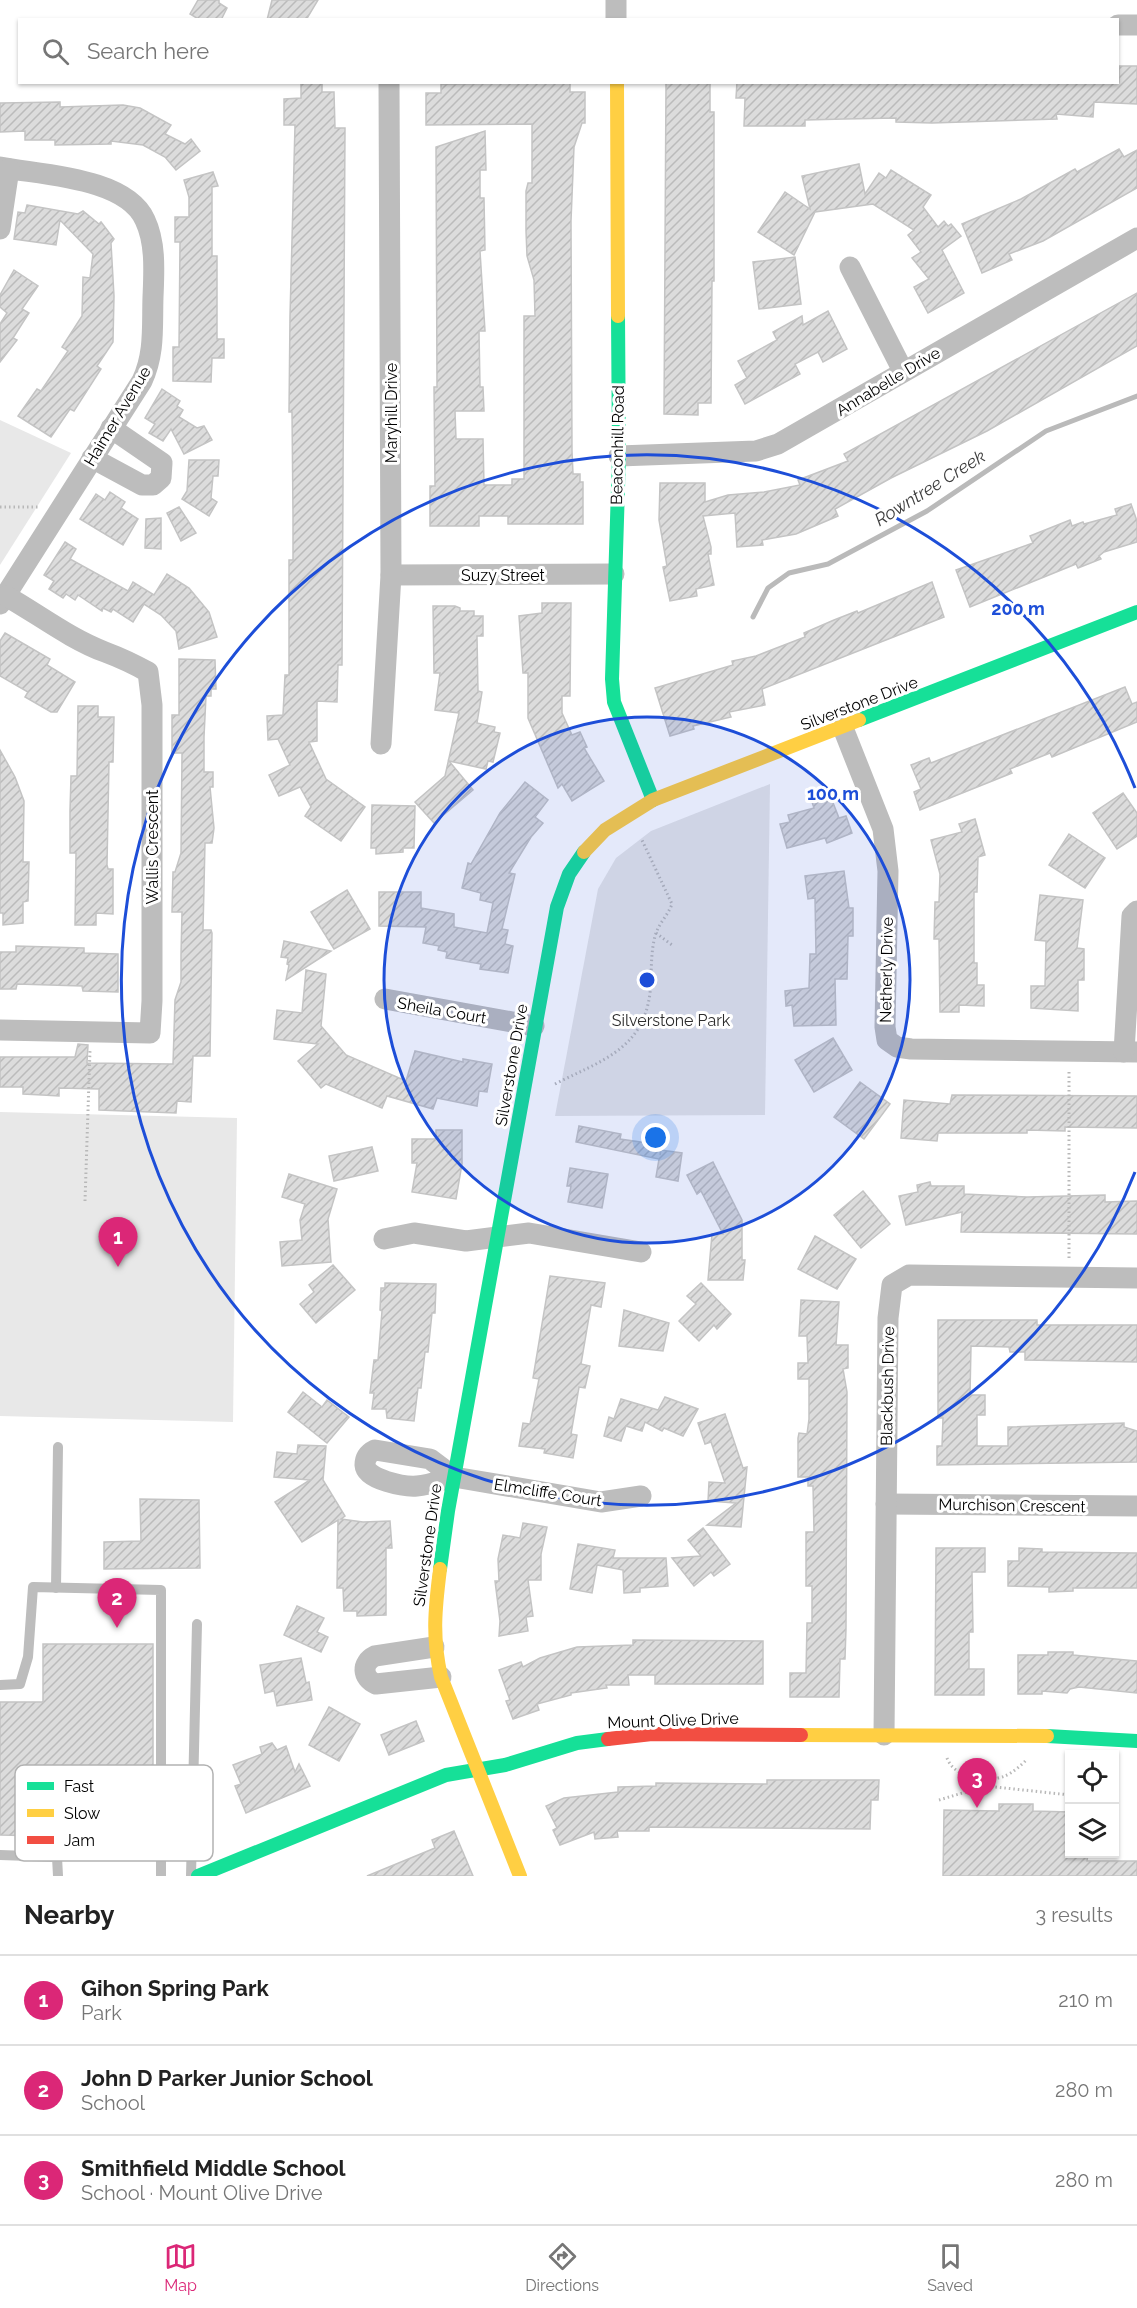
<!DOCTYPE html>
<meta charset="utf-8">
<style>
:root{--surface:#fff;--page:#f2f2f2;--text:#222;--muted:#767676;--line:#e0e0e0;--accent:#db2777}
body{margin:0;font-family:Raleway,sans-serif;background:var(--page);color:var(--text)}
.controls{position:absolute;right:18px;bottom:18px;display:grid;overflow:hidden;border-radius:0px;box-shadow:0 2px 4px #0004}
.controls button{width:54px;height:54px;display:grid;place-items:center;padding:0;border:0;border-bottom:2px solid var(--line);background:var(--surface);color:var(--text);font:30px sans-serif}
.you{position:absolute;left:656px;top:1138px;width:21px;height:21px;margin:-15px;border:4px solid #fff;border-radius:50%;background:#1a73e8;box-shadow:0 0 0 9px #1a73e833}
.badge{display:grid;place-items:center;width:39px;height:39px;border-radius:50%;background:var(--accent);color:#fff;font-size:20px;font-weight:700}
.pin{position:absolute;translate:-50% -50px;filter:drop-shadow(0 2px 3px #0008)}
.pin::after{content:'';position:absolute;top:32px;width:21px;height:18px;background:inherit;clip-path:polygon(0 0,100% 0,50% 100%)}
.list{margin:0;padding:0;list-style:none}
h2{display:flex;justify-content:space-between;align-items:center;height:78px;margin:0;padding:0 24px;font-size:26px}
h2 small{font-size:20px;font-weight:400;color:var(--muted)}
.list li{display:grid;grid-template-columns:39px 1fr auto;gap:18px;align-items:center;box-sizing:border-box;height:90px;padding:0 24px;border-top:2px solid var(--line)}
.list b{display:block;font-size:22px;white-space:nowrap}
.list p{margin:0;font-size:20px;white-space:nowrap;color:var(--muted)}
.list em{font-size:20px;font-style:normal;color:var(--muted)}
.icon{flex:none;width:33px;height:33px;fill:none;stroke:currentColor;stroke-width:2;stroke-linecap:round;stroke-linejoin:round}
.map{position:relative;flex:none;width:1137px;height:1876px;overflow:hidden}
.search{position:absolute;background:var(--surface);box-shadow:0 2px 4px #0004;left:18px;right:18px;top:18px;height:66px;display:flex;align-items:center;gap:15px;box-sizing:border-box;padding:0 21px;border-radius:0px;color:var(--muted);font-size:22px}
.sheet{height:348px;background:var(--surface)}
nav{display:flex;justify-content:space-around;align-items:center;box-sizing:border-box;height:84px;border-top:2px solid var(--line);background:var(--surface);font-size:16px;color:var(--muted)}
nav a{display:grid;justify-items:center;gap:3px}
nav .on{color:var(--accent)}
.map>svg:first-child{display:block}
.park{fill:#e8e8e8}
.lines{fill:none;stroke-linecap:round;stroke-linejoin:round}
.stream{stroke:#bababa;stroke-width:5}
.building{fill:url(#building-hatch);stroke:#c4c4c4;stroke-width:1.5}
.path{stroke:#b8b8b8;stroke-width:3;stroke-dasharray:1.5 3;stroke-linecap:butt}
.lane{stroke:#bdbdbd;stroke-width:10}
.street{stroke:#bdbdbd;stroke-width:21}
.fast{stroke:#16e098;stroke-width:14}
.slow{stroke:#ffcf43;stroke-width:14}
.jam{stroke:#f24e42;stroke-width:14}
.ring{fill:none;stroke:#1d4ed8;stroke-width:3}
.labels{text-anchor:middle;stroke-width:6;stroke-linejoin:round;paint-order:stroke}
.street-label{font-size:16px;fill:#000;stroke:#fff}
.park-label{font-size:16px;fill:#2d2d2d;stroke:#fff}
.water-label{font-size:18px;font-style:italic;fill:#3e3e3e;stroke:#fff}
.key{fill:#fff;stroke:#b2b2b2;stroke-width:1.5}
.key-label{font-size:16px;fill:#000}
.centre{fill:#1d4ed8;stroke:#fff;stroke-width:3}
.ring-label{font-size:18px;text-anchor:middle;font-weight:bold;fill:#1d4ed8;stroke:#fff;stroke-width:6;stroke-linejoin:round;paint-order:stroke}
</style>
<div class="map">
<svg width="1137" height="1876" viewBox="0 0 1137 1876">
<defs>
<pattern id="building-hatch" width="6" height="6" patternUnits="userSpaceOnUse" patternTransform="scale(1.5)"><rect width="6" height="6" fill="#dcdcdc"/><path d="M-1 1l2-2M0 6l6-6M5 7l2-2" fill="none" stroke="#bbb"/></pattern>
</defs>
<rect width="100%" height="100%" fill="#fff"/>
<g class="park">
<path d="M0 420 71 453 0 565Z"/>
<path d="M770 784 765 1115 555 1116 598 889 616 858 651 831Z"/>
<path d="M0 1112 237 1118 233 1422 0 1416Z"/>
</g>
<g class="lines">
<path class="stream" d="M753 617 768 588 789 573 828 564 927 511 1046 431 1137 396"/>
</g>
<g class="building">
<path d="M198 0H219V3L227 8 221 20H200L190 14Z"/>
<path d="M272 0H318L306 20H267Z"/>
<path d="M1119 66H1137V104L1094 102 1093 117 1056 114 1057 119 932 123 896 122V118L845 119 805 120V126H744L745 98H736L737 82H1119Z"/>
<path d="M301 82H322V92H334L335 128H345L342 665H338L337 702 317 701V741L309 742 326 779 365 807 341 841 305 816 311 807 300 787 279 796 269 775 290 765 278 739 268 740 267 716 283 715 285 675H289V560H293V516L292 412H289L290 316 295 125H284V99L301 98Z"/>
<path d="M570 82V92H585V123H582L574 147 571 221 572 451 573 474H580V482H583V524H508V516H479V526H430V486H435L434 387H437L436 147 485 131 486 170H480V198H484L485 250 480 251 485 331H479L480 387H483L484 411H455L456 439H483L484 485H512V479H524V316H535L534 280 527 256 526 231V191L528 183H532V124L426 125V93H441V84Z"/>
<path d="M666 82H710V112H714V281H712L711 403H698V415L664 414Z"/>
<path d="M60 102V107L123 105 140 108 171 125 165 134 185 144 191 139 200 151 176 170 165 157 143 145 111 141V144L55 145V140H25V131L0 132V103Z"/>
<path d="M1119 149 1124 157 1137 150V188L1043 241 1009 254 1012 260 982 273 962 224 1021 199 1075 169 1077 172Z"/>
<path d="M859 164 865 194 879 173 886 178 891 170 931 195 923 207 938 227 944 221 948 226 951 224 961 236 942 250 964 293 928 313 914 287 929 279 912 258 921 252 908 235 914 230 873 204 815 212 794 255 758 232 785 192 810 209 802 176Z"/>
<path d="M213 172 218 186 212 187V256H217V339H224V358H212L211 382 173 381V347H179L180 242H175V217H189V197L184 180Z"/>
<path d="M27 205 78 214 83 211 99 224 101 222 114 239 111 243 114 296 113 342 97 366 101 369 74 411 70 409 51 437 18 416 37 389 41 391 68 351 62 347 82 316 83 277 90 278 93 254 60 220 56 245 14 239 18 212 25 213Z"/>
<path d="M795 257 801 304 759 309 753 262Z"/>
<path d="M14 270 38 286 22 309 29 313 13 338 17 340 0 362V324L7 313 0 307V295Z"/>
<path d="M1137 293V346L987 431 891 478 835 509 838 516 796 534 762 540 763 545 737 547 735 513 703 516 711 547V554H708L714 585 696 589 697 596 670 601 663 567 667 566 659 520 660 483H705V502L728 495 764 492 800 485 798 480 848 461 844 454Z"/>
<path d="M828 311 847 349 823 362 818 352 795 364 800 374 745 404 735 385 747 378 738 361 777 340 773 332 802 316 803 325Z"/>
<path d="M162 389 180 401 177 406 183 410 179 417 197 428 204 426 212 440 184 454 171 429 163 441 149 433 155 424 145 418Z"/>
<path d="M189 460H219L218 476H213L211 498 217 502 209 516 182 499 187 491Z"/>
<path d="M110 492 125 502 121 508 138 519 123 545 80 519 96 494 105 500Z"/>
<path d="M1131 504 1137 521V542L1104 552 1099 556 1101 559 1078 568 1076 564 970 607 956 570 1033 543 1030 536 1070 520 1072 526 1083 522 1084 524 1117 515 1115 509Z"/>
<path d="M179 507 196 533 181 541 167 513Z"/>
<path d="M161 518V549L145 548 146 519Z"/>
<path d="M65 542 76 549 70 559 128 591 133 582 154 595 167 574 189 588 209 612 217 637 179 649 176 631 161 615 144 604 133 622 113 609 111 612 103 608 102 611 78 595 75 600 66 594 63 598 49 589 54 581 44 575Z"/>
<path d="M932 582 944 617 762 689 765 705 729 712 731 717 693 726 694 729 670 736 655 688 733 665 732 661 756 656 805 637 804 633 834 620 857 611 858 613Z"/>
<path d="M542 603H571L570 696H562V713L572 735 580 732 587 747 584 748 604 781 572 801 562 784 558 788 528 718V673H523L519 616 542 613Z"/>
<path d="M433 606H455L460 608V611H474V616H483V636H477L478 691 482 692 477 723 495 727 494 732 500 733 493 762 488 761 486 769 449 761 473 790 434 823 415 802 445 776 459 713 435 710 440 673H434Z"/>
<path d="M5 633 50 659 47 665 75 682 57 712H51L25 697 28 692 0 676V641Z"/>
<path d="M179 659 215 660 216 689H211V696H206L204 737V772H213V787H210L214 828 212 843H205L203 930H211L212 933 210 1056H193L191 1102 177 1101 176 1113 99 1110V1089L59 1088V1096L42 1095 23 1094V1087H0V1057H75L78 1044 88 1045 87 1063 173 1064 175 1000 181 982V954L182 912H172L173 872H175L181 853 182 753H172V715H179Z"/>
<path d="M1125 687 1132 704 1137 702V722L1052 757 1050 753 1010 769 1012 773 920 810 914 792 921 789 911 765 929 758 931 763Z"/>
<path d="M78 706H98V717H114L113 762H109L107 865 108 869H113V914L96 913V925H75L76 853H70V811L71 776H77Z"/>
<path d="M0 750 15 777 24 801 23 862H29L28 901 23 902V923L3 925V913H0Z"/>
<path d="M525 782 548 800 535 817 543 823 531 837 509 873 515 874 502 929 508 930 505 944 513 946 508 973 480 969 481 964 446 958 447 952 438 950 439 946 423 943 426 927 379 926V892H421V908L454 914V927L487 933 493 903 480 900 481 893 462 888 468 863 471 864 500 813Z"/>
<path d="M1123 793 1137 813V836L1117 849 1093 813Z"/>
<path d="M830 795 839 818 846 816 852 833 827 843 825 838 787 848 780 824 790 822 788 815 814 808 812 802Z"/>
<path d="M372 805 415 806 414 848H403V852L376 854V848H371Z"/>
<path d="M975 819 985 855 978 857 977 892H974V963H977V985H984V1006L959 1005V1012H940L939 939H934L935 902H939L940 874 931 840 962 832 959 824Z"/>
<path d="M1069 834 1105 858 1085 888 1049 865Z"/>
<path d="M844 871 849 908H853V936H848L847 979H835L836 1025 794 1026 792 1005 786 1006 785 991 809 988 810 954H816L815 898 808 899 805 876Z"/>
<path d="M347 890 370 929 334 949 311 912Z"/>
<path d="M1040 895 1083 900 1077 948 1084 949V980H1078V1011L1031 1008V986H1045L1046 941 1035 940Z"/>
<path d="M284 941 331 951 286 980 289 965 287 964 288 958 281 957Z"/>
<path d="M16 946 84 948V953L118 954V992L83 991 82 986 17 984 16 989H0V952H16Z"/>
<path d="M306 970 326 974 321 1026 346 1055 406 1081 415 1051 463 1062V1059L492 1064 487 1092 479 1091 477 1106 437 1098 433 1109 387 1096 382 1108 326 1084 321 1088 298 1061 318 1044 274 1039 277 1010 302 1013Z"/>
<path d="M833 1038 852 1070 814 1092 795 1060Z"/>
<path d="M860 1082 890 1104 864 1139 834 1117Z"/>
<path d="M952 1095 1137 1096V1128L1065 1127V1131L1027 1130V1133H938L937 1141 901 1138 904 1100 950 1104Z"/>
<path d="M579 1126 621 1134 620 1139 661 1145 660 1155 661 1150 682 1153 678 1181 656 1177 659 1159 576 1142Z"/>
<path d="M436 1130H462V1164L456 1199 412 1192 417 1163H412V1139H436Z"/>
<path d="M372 1147 378 1171 334 1181 329 1156Z"/>
<path d="M713 1162 742 1220V1260H745L743 1280H708L712 1234H723L701 1191 697 1194 687 1175Z"/>
<path d="M570 1168 608 1174 602 1208 568 1202 571 1186H567Z"/>
<path d="M289 1174 337 1189 328 1219 331 1262 282 1266 280 1242 302 1240 300 1220 305 1204 282 1197Z"/>
<path d="M930 1182 931 1186H964V1194L1027 1197 1105 1195V1202L1137 1201V1234L961 1232 962 1212 906 1225 899 1196 918 1192 917 1185Z"/>
<path d="M863 1191 890 1224 861 1248 834 1215Z"/>
<path d="M815 1236 856 1259 837 1289 798 1269Z"/>
<path d="M333 1265 355 1290 316 1323 300 1304 314 1292 309 1285Z"/>
<path d="M550 1276 605 1283 601 1307 591 1305 581 1364 590 1366 585 1388 579 1387 571 1434 577 1435 573 1458 544 1453 545 1449 519 1446 523 1423 530 1424 539 1379 533 1378Z"/>
<path d="M385 1283 436 1284 435 1313H432L428 1352H425L421 1388H418L414 1421 387 1418 386 1409H372L374 1393H370L374 1360H378L382 1311 380 1310 381 1288H385Z"/>
<path d="M701 1283 731 1314 717 1329 714 1325 699 1341 679 1321 696 1304 687 1296Z"/>
<path d="M801 1300 839 1302 836 1345H848V1368L843 1369 847 1392 846 1629 845 1659H840L839 1697H790V1673H806L807 1623H812V1586H806V1532H814L813 1486H808V1477H798V1438L799 1433 807 1434 809 1419V1379H798V1363H808L807 1336H799Z"/>
<path d="M624 1310 669 1323 663 1351 619 1346Z"/>
<path d="M938 1320H1037V1325H1137V1362L1025 1360V1352H1010L1009 1347 971 1346 970 1395H985V1415H977V1446H1008V1427L1124 1423V1427L1137 1431V1462L937 1465V1446H942L943 1418H938Z"/>
<path d="M303 1392 322 1407 327 1400 349 1417 327 1443 288 1412Z"/>
<path d="M665 1397 698 1409 683 1436 664 1428 662 1431 645 1422 642 1431 626 1426 621 1441 604 1436 609 1417 614 1419 621 1399 658 1410Z"/>
<path d="M725 1414 743 1468 747 1467 741 1527 707 1525 736 1503 708 1501 709 1482 725 1483 711 1442 705 1444 698 1423Z"/>
<path d="M298 1445 326 1446 323 1480 345 1516 341 1519 363 1522 390 1521 392 1548H386V1615L357 1616V1611H344L343 1588H337L338 1520 302 1542 275 1502 310 1480 274 1477 277 1452 297 1454Z"/>
<path d="M140 1499 199 1500 200 1568 104 1569V1542L141 1541Z"/>
<path d="M523 1523 547 1527 541 1554V1580H528L533 1616 526 1617 528 1631 499 1636 500 1621 495 1581H499L498 1559 503 1535 520 1538Z"/>
<path d="M703 1528 730 1564 714 1576 711 1572 694 1586 672 1558 701 1556 688 1540Z"/>
<path d="M578 1544 615 1550 613 1558H666L668 1586 640 1588V1592L624 1593 623 1570 597 1565 592 1593 570 1589Z"/>
<path d="M936 1548H985V1572H972L973 1632H969V1669H984V1695H935Z"/>
<path d="M1019 1548 1042 1549V1552L1137 1553V1588H1073V1591L1049 1592V1587L1008 1586V1561H1019Z"/>
<path d="M297 1606 324 1618 317 1632 328 1637 321 1652 284 1635Z"/>
<path d="M633 1640 763 1641V1684H655V1675H628L629 1685H606L607 1688 571 1693V1695L537 1704 539 1710 513 1719 506 1701 510 1700 499 1670 521 1662 523 1667 540 1658 577 1647 633 1645Z"/>
<path d="M43 1644H153V1830L42 1829 43 1836 0 1835V1702H43Z"/>
<path d="M1048 1652H1073V1655L1137 1661V1693L1079 1687 1070 1689 1067 1693 1042 1691V1694H1018V1655H1048Z"/>
<path d="M301 1658 306 1683 309 1682 312 1700 277 1706 274 1691 265 1693 260 1665Z"/>
<path d="M329 1707 360 1724 339 1761 309 1745Z"/>
<path d="M416 1721 424 1741 389 1755 381 1735Z"/>
<path d="M272 1743 277 1750 286 1746 295 1772 299 1764 310 1786 246 1813 235 1786 241 1784 233 1765 262 1754 260 1747Z"/>
<path d="M767 1780H879L878 1800H871L870 1829 649 1827V1831H617L618 1837 595 1839 594 1832 560 1845 553 1830 557 1828 546 1806 564 1798 618 1792V1787L656 1786V1783L767 1784Z"/>
<path d="M999 1804H1033V1811L1070 1812V1854H1088L1087 1861H1137V1876H943L944 1810 999 1811Z"/>
<path d="M454 1831 473 1876H367L435 1848 432 1840Z"/>
</g>
<g class="lines">
<g class="path">
<path d="M0 507H40"/>
<path d="M656 933 672 945"/>
<path d="M555 1084C600 1061 643 1050 650 993 652 974 650 951 656 933 660 922 668 915 672 904L641 838"/>
<path d="M85 1201 90 1050"/>
<path d="M1069 1258V1069"/>
<path d="M947 1758C954 1778 986 1783 1005 1776 1012 1773 1022 1765 1027 1759"/>
<path d="M939 1800 986 1786 1070 1795"/>
<path d="M1097 1856V1854"/>
</g>
<g class="lane">
<path d="M56 1588 58 1447"/>
<path d="M0 1685 20 1684 28 1657 33 1587 161 1590V1876"/>
<path d="M0 1855 57 1857 58 1876"/>
<path d="M191 1876 197 1624"/>
</g>
<g class="street">
<path d="M616 0V20"/>
<path d="M1118 25H1137"/>
<path d="M0 167C40 175 126 177 145 220 156 243 154 272 153 297 152 327 155 353 142 381L0 604"/>
<path d="M0 229 9 169"/>
<path d="M850 267 903 371"/>
<path d="M619 456 756 451 778 444 1137 238"/>
<path d="M92 458 142 485H153L161 478 162 463 111 428"/>
<path d="M391 575 614 574"/>
<path d="M843 728 883 829 888 871 885 1027 887 1040 897 1047 911 1049 1137 1052"/>
<path d="M381 744 391 575 389 82"/>
<path d="M385 999 534 1026"/>
<path d="M0 1030 150 1033 152 1001V705L148 672C132 663 121 658 105 652 70 639 38 614 6 596"/>
<path d="M1124 1052 1132 916 1137 911"/>
<path d="M384 1239 414 1233 466 1241 529 1233 641 1252"/>
<path d="M375 1450 430 1459 454 1477C442 1480 430 1485 417 1486 405 1487 366 1480 365 1465 365 1457 369 1453 375 1450Z"/>
<path d="M454 1477 601 1502 641 1496"/>
<path d="M886 1504 1137 1506"/>
<path d="M434 1647 375 1656C361 1663 362 1678 376 1684L441 1677"/>
<path d="M884 1735 888 1318 892 1285 909 1275 1137 1278"/>
</g>
<g class="fast">
<path d="M618 316 619 456 612 679 614 702 653 800"/>
<path d="M859 720 1137 612"/>
<path d="M440 1569 448 1511 557 907 569 874 584 852"/>
<path d="M1047 1736 1137 1741"/>
<path d="M198 1876 446 1775 505 1765 577 1743 608 1739"/>
</g>
<g class="slow">
<path d="M617 82 618 316"/>
<path d="M584 852 605 830 653 800 859 720"/>
<path d="M440 1569C435 1609 432 1637 441 1677L520 1876"/>
<path d="M801 1735 1047 1736"/>
</g>
<path class="jam" d="M608 1739 652 1734 801 1735"/>
</g>
<circle cx="647" cy="980" r="263" fill="#1d4ed8" fill-opacity=".12"/>
<g class="ring">
<circle cx="647" cy="980" r="263"/>
<path d="M1135 1172A525 525 0 1 1 1135 788"/>
</g>
<g class="labels">
<g class="street-label">
<text transform="translate(888 381) rotate(-31)" y="6">Annabelle Drive</text>
<text transform="translate(391 413) rotate(-90)" y="6">Maryhill Drive</text>
<text transform="translate(117 416) rotate(-59)" y="6">Haimer Avenue</text>
<text transform="translate(617 445) rotate(-89)" y="6">Beaconhill Road</text>
<text x="503" y="581">Suzy Street</text>
<text transform="translate(859 703) rotate(-21)" y="6">Silverstone Drive</text>
<text transform="translate(152 847) rotate(-90)" y="6">Wallis Crescent</text>
<text transform="translate(886 970) rotate(-89)" y="6">Netherly Drive</text>
<text transform="translate(442 1010) rotate(10)" y="6">Sheila Court</text>
<text transform="translate(511 1065) rotate(-80)" y="6">Silverstone Drive</text>
<text transform="translate(887 1386) rotate(-89)" y="6">Blackbush Drive</text>
<text transform="translate(548 1492) rotate(9)" y="6">Elmcliffe Court</text>
<text transform="translate(1012 1505) rotate(1)" y="6">Murchison Crescent</text>
<text transform="translate(427 1545) rotate(-82)" y="6">Silverstone Drive</text>
<text transform="translate(673 1720) rotate(-2)" y="6">Mount Olive Drive</text>
</g>
<g class="park-label">
<text x="671" y="1026">Silverstone Park</text>
</g>
<g class="water-label">
<text transform="translate(930 488) rotate(-32)" y="6">Rowntree Creek</text>
</g>
</g>
<rect x="15" y="1765" width="198" height="96" rx="9" class="key"/>
<rect x="27" y="1782" width="27" height="8" fill="#16e098"/>
<rect x="27" y="1809" width="27" height="8" fill="#ffcf43"/>
<rect x="27" y="1836" width="27" height="8" fill="#f24e42"/>
<g class="key-label">
<text x="64" y="1792">Fast</text>
<text x="64" y="1819">Slow</text>
<text x="64" y="1846">Jam</text>
</g>
<circle cx="647" cy="980" r="9" class="centre"/>
<g class="ring-label">
<text x="1018" y="615">200 m</text>
<text x="833" y="800">100 m</text>
</g>
</svg>
<div class="controls">
<button><svg class="icon" aria-label="locate" viewBox="0 0 24 24"><circle cx="12" cy="12" r="6"/><path d="M12 2v4M12 18v4M2 12h4M18 12h4"/></svg></button>
<button><svg class="icon" aria-label="layers" viewBox="0 0 24 24"><path d="M12 4l9 5-9 5-9-5zM3 14l9 5 9-5"/></svg></button>
</div>
<div class="you"></div>
<div class="pin badge" style="left:118px;top:1267px">1</div>
<div class="pin badge" style="left:117px;top:1628px">2</div>
<div class="pin badge" style="left:977px;top:1808px">3</div>
<div class="search"><svg class="icon" aria-label="search" viewBox="0 0 24 24"><circle cx="10" cy="10" r="6"/><path d="M15 15l6 6"/></svg>Search here</div>
</div>
<section class="sheet">
<h2>Nearby<small>3 results</small></h2>
<ul class="list">
<li><span class="badge">1</span><div><b>Gihon Spring Park</b><p>Park</p></div><em>210 m</em></li>
<li><span class="badge">2</span><div><b>John D Parker Junior School</b><p>School</p></div><em>280 m</em></li>
<li><span class="badge">3</span><div><b>Smithfield Middle School</b><p>School · Mount Olive Drive</p></div><em>280 m</em></li>
</ul>
</section>
<nav>
<a class="on"><svg class="icon" aria-label="map" viewBox="0 0 24 24"><path d="M3 6l6-2 6 2 6-2v14l-6 2-6-2-6 2zM9 4v14M15 6v14"/></svg>Map</a>
<a><svg class="icon" aria-label="directions" viewBox="0 0 24 24"><path d="M12 3l9 9-9 9-9-9zM9 14v-3h6M13 9l2 2-2 2"/></svg>Directions</a>
<a><svg class="icon" aria-label="saved" viewBox="0 0 24 24"><path d="M7 4h10v16l-5-4-5 4z"/></svg>Saved</a>
</nav>
